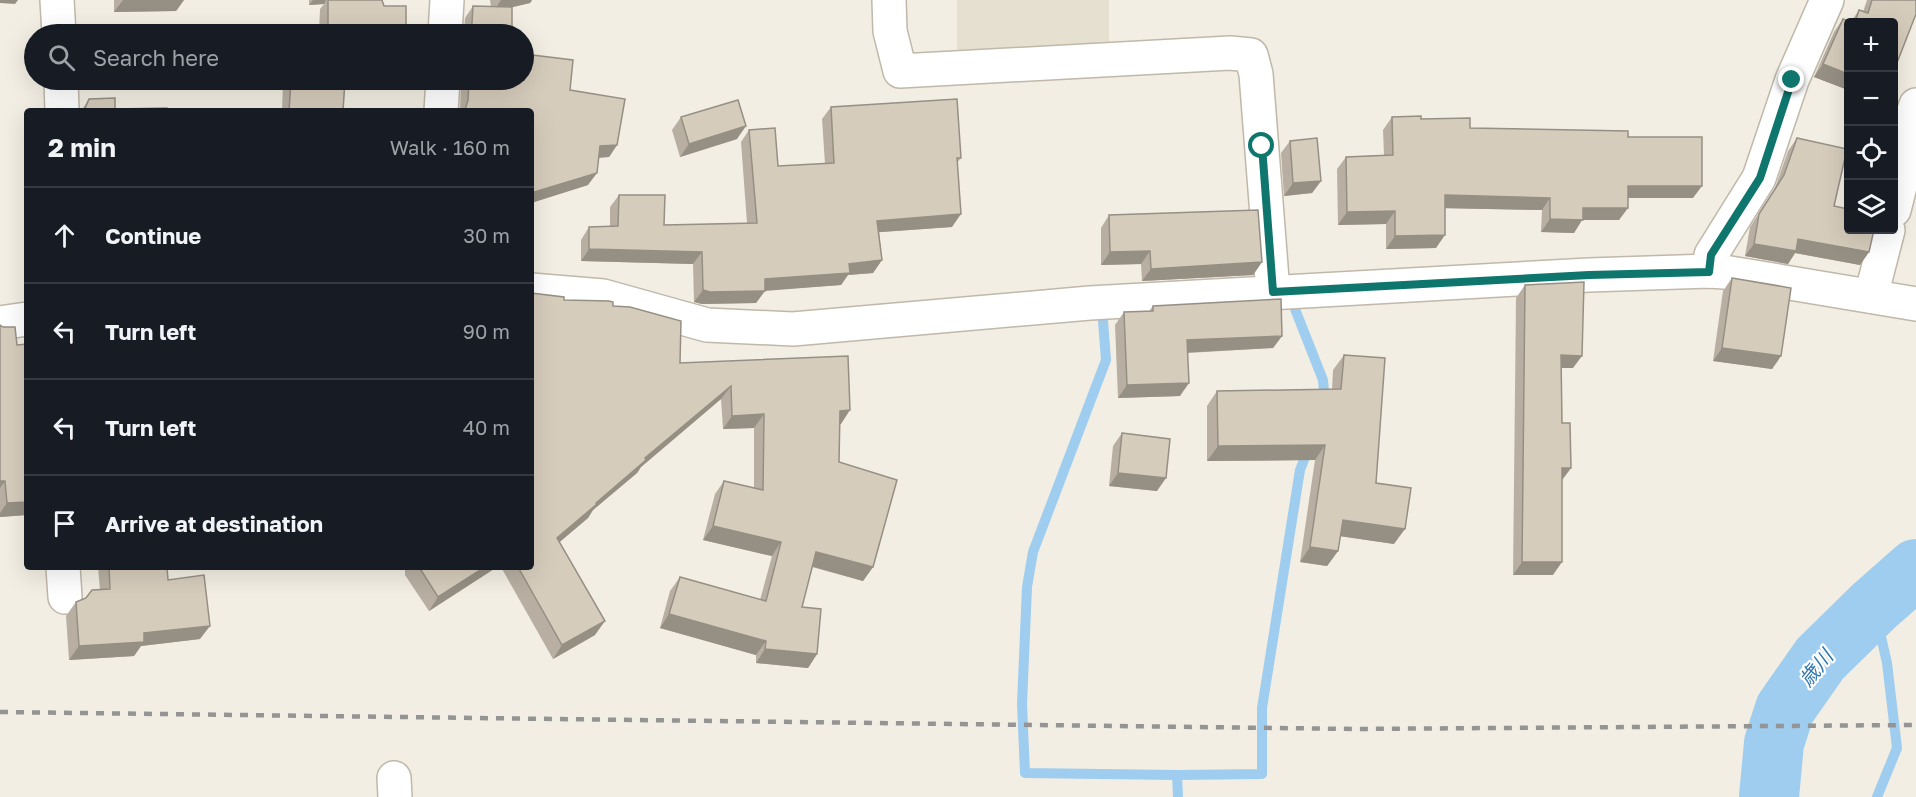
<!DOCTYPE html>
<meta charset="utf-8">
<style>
:root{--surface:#171b24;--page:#20242c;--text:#f1f3f6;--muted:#9ea1a6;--line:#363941}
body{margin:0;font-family:"Golos Text","Noto Sans JP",sans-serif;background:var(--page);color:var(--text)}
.controls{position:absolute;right:18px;top:18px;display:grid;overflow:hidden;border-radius:6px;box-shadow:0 6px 24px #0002}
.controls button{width:54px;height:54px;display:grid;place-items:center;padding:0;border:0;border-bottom:2px solid var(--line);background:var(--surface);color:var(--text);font:30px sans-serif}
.stop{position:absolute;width:18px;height:18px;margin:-14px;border:4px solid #0f766e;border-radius:50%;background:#fff}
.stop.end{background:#0f766e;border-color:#fff;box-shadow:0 2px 6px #0008}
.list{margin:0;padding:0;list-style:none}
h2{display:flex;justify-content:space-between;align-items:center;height:78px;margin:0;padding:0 24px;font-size:26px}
h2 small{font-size:20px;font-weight:400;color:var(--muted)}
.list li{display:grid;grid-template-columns:39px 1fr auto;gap:18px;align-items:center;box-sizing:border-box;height:96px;padding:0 24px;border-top:2px solid var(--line)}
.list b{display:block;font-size:22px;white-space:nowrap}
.list em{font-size:20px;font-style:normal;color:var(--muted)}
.icon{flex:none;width:33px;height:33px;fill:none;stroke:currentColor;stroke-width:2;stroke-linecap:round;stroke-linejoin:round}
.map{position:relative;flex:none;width:1916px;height:797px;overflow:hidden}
.search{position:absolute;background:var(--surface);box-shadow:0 6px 24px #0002;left:24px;top:24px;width:510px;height:66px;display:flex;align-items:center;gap:15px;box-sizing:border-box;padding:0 21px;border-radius:33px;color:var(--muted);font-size:22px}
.panel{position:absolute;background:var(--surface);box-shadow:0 6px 24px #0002;left:24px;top:108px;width:510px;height:462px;border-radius:6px}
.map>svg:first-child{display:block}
.residential{fill:#e6e0d1}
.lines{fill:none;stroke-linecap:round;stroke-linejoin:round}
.stream{stroke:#9fcdef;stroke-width:10}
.river{stroke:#9fcdef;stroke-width:60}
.minor-casing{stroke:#c0b8a9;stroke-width:36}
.minor{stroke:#fff;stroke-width:33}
.rail{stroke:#949494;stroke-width:4.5;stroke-dasharray:8 8;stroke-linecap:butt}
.wall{fill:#b8afa2}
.shaded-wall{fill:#968f84}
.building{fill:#d6ccbc;stroke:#968f84;stroke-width:1.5}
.route{stroke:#0f766e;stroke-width:8}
.labels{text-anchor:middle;stroke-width:4.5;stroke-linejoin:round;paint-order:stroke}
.water-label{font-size:20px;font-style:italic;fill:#2e76ae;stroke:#fff}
</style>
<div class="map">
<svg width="1916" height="797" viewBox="0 0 1916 797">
<rect width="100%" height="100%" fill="#f2eee3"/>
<path class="residential" d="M957 0H1109V46L957 53Z"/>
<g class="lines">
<g class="stream">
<path d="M1295 309 1323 380 1325 402"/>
<path d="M1103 321 1106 360 1033 552 1027 587 1022 704 1025 773 1177 775 1262 774V708L1300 470 1309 447"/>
<path d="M1874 606 1887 663 1897 748 1877 797"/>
<path d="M1177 775 1178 797"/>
</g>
<path class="river" d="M1769 797 1774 743 1785 709 1820 659 1874 606 1916 569"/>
<g class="minor-casing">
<g id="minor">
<path d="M57 0 59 34"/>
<path d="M889 0 890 31 900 71 1230 53 1251 55 1256 74 1273 292"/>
<path d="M445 34 447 0"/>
<path d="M61 80 62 111"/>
<path d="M441 111 443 80"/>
<path d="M1894 210 1911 143 1908 128 1916 105"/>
<path d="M1709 271 1711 255 1759 178 1792 80 1827 0"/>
<path d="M531 290 603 296 707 325 793 329 1090 303 1589 275 1709 271 1724 272 1916 304"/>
<path d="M1871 296 1888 230"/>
<path d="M0 323 27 319"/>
<path d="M63 567 65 597"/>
<path d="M394 778 395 797"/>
</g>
</g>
<use href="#minor" class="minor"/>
<path class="rail" d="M0 712 1354 729 1916 725"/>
</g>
<g class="wall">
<path d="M114 0H184L176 11 114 12Z"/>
<path d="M309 0H382L384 6 406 34H319L320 9 324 4 309 5Z"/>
<path d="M490 0H532L530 3 512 7V34H464L465 18 473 6H491Z"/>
<path d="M1867 0H1916L1893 22H1848V90L1814 77 1834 32 1843 19 1851 22 1859 10 1863 12Z"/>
<path d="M286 80H345L343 111H282L283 83Z"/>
<path d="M461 80H524L570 90 617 145 609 157 598 158 588 185 531 203V111H460Z"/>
<path d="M89 99 115 109 168 111H81Z"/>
<path d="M831 107 961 158 957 163 952 227 879 232 882 260 873 273 848 275 841 285 765 290 756 303 702 304 694 302 693 264 581 261V240L589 227H610V207L619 195 664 225 747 223 741 142 749 130 778 166 825 164 822 119Z"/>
<path d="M681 117 737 139 680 157 672 130Z"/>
<path d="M1392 117 1421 119 1470 128 1628 137 1693 198H1628L1619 220H1582L1574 233 1541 232 1542 210 1445 208 1436 248 1386 249V224L1338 225 1337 169 1346 157 1384 155 1383 130Z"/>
<path d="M1797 138 1834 206 1869 252 1860 265 1795 253 1788 264 1745 256 1750 227 1775 188 1788 151Z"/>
<path d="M1290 141 1321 181 1312 193 1284 196 1281 153Z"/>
<path d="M1109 215 1262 262 1253 275 1142 281 1141 264 1101 265V228Z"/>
<path d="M1732 278 1781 356 1772 369 1713 361 1723 291Z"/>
<path d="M1525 285 1573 368H1561L1562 423 1571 468 1562 480 1553 575H1513L1516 298Z"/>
<path d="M564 300 613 306 680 363 841 424H840L839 462 873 567 863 581 812 567 802 607 817 654 808 668 756 663V655L660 628 670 591 680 577 760 600 772 556 703 540 715 494 724 481 754 488V428L723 429 721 399 641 467 637 473 593 510 588 518 559 542 595 635 553 659 501 567H531Z"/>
<path d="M1153 306 1282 336 1273 348 1188 353 1180 396 1118 398 1115 325 1124 312 1149 311Z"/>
<path d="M0 325 27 515 0 517Z"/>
<path d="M1344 355 1376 483 1394 544 1340 536 1338 551 1327 566 1300 562 1315 460 1207 461V406L1217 391 1332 390 1333 370Z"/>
<path d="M1122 433 1157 491 1109 486 1113 446Z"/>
<path d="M98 567H167L168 580 200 639 141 646 134 656 69 660 66 616 76 602 86 598 100 590Z"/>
<path d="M405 567H497L429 611 405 575Z"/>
</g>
<g class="shaded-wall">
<path d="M0 0H18L15 4 0 3Z"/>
<path d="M123 0H184L176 11 114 12Z"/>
<path d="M313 0H326L324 4 309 5Z"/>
<path d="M501 0H532L530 3 493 12Z"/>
<path d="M1823 64 1848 74V90L1814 77Z"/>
<path d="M746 126 737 139 680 157 689 144Z"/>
<path d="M617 145 609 157 591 158 600 146Z"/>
<path d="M597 173 588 185 531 203V193Z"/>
<path d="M1321 181 1312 193 1284 196 1293 183Z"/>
<path d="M1628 186H1702L1693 198H1619Z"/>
<path d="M1445 195 1550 198 1542 210 1436 208Z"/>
<path d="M1583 208H1628L1619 220H1582L1574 233 1541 232 1550 219Z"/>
<path d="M1395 211 1386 224 1338 225 1347 212Z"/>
<path d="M961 214 952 227 868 233 877 221Z"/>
<path d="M1445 235 1436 248 1386 249 1395 236Z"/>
<path d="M1798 239 1869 252 1860 265 1795 253 1788 264 1745 256 1754 244Z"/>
<path d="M589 249 702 252 693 264 581 261Z"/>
<path d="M1150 251 1141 264 1101 265 1110 252Z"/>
<path d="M882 260 873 273 848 275 841 285 764 291H765L756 303 702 304 694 302 703 290 849 264Z"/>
<path d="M1262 262 1253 275 1142 281 1151 269Z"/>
<path d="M1282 336 1273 348 1178 353 1187 340Z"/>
<path d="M1722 348 1781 356 1772 369 1713 361Z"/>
<path d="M1561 355 1582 356 1573 368H1552Z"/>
<path d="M1189 383 1180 396 1118 398 1127 385Z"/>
<path d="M731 386 721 399 641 467 637 473 593 510 588 518 548 552 557 538 596 503 645 458Z"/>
<path d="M850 410 841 424H830L840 411Z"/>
<path d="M764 414 754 428 723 429 732 416Z"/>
<path d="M1325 445 1315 460 1207 461 1218 446Z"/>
<path d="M1562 468H1571L1562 480Z"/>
<path d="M1118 473 1166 478 1157 491 1109 486Z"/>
<path d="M0 481H5L0 488Z"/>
<path d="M27 502V515L0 517V513L7 503Z"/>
<path d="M1343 520 1405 529 1394 544 1332 535Z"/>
<path d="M713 526 781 542 772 556 703 540Z"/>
<path d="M1310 547 1338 551 1327 566 1300 562Z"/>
<path d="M816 552 873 567 863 581 807 565Z"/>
<path d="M1522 562H1562L1553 575H1513Z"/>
<path d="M485 567H497L429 611 438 597Z"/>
<path d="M669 614 766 641 756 655 660 628Z"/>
<path d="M605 621 595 635 553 659 562 645Z"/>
<path d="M210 626 200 639 141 646 134 656 69 660 79 646 144 633Z"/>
<path d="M765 649 817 654 808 668 756 663Z"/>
</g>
<g class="building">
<path d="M328 0H382L384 6H406V34H328Z"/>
<path d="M1872 0H1916V14L1893 73V22H1855L1859 10 1868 13Z"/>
<path d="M473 6 512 7V34H466L469 32 472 23Z"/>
<path d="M1843 19 1851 22H1848V74L1823 64Z"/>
<path d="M524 54 573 60 570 90 625 99 617 145 600 146 597 173 531 193V111H463L465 110 468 100 469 80H524Z"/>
<path d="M291 80H345L343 111H289Z"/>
<path d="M115 98V109L167 108 168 111H84L89 99Z"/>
<path d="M957 99 961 158H957L961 214 877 221 882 260 849 264 850 273 765 279V291L710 292 703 290 702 252 589 249V227L618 226 619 195H665L664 225 757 223 749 130 775 128 778 166 834 163 831 107Z"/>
<path d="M738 100 746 126 689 144 681 117Z"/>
<path d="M1421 116V119L1470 118V128L1628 131V137H1702V186H1628V208H1583V220L1550 219V198L1445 195V235L1395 236V211L1347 212 1346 157 1393 155 1392 117Z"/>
<path d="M1317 138 1321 181 1293 183 1290 141Z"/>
<path d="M1797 138 1847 149 1834 206 1848 209V230H1874L1869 252 1798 239 1796 251 1754 244 1759 214 1784 175Z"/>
<path d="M1258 210 1262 262 1151 269 1150 251 1110 252 1109 215Z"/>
<path d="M1732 278 1791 288 1781 356 1722 348Z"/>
<path d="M1584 282 1582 356 1561 355 1562 423H1570L1571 468H1562V562H1522L1525 285Z"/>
<path d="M531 293 564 297V300L609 301 613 302V306L630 307 681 321 680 363 848 356 850 410 840 411 839 462 897 480 873 567 816 552 802 607 821 609 817 654 765 649 766 641 669 614 680 577 766 601 781 542 713 526 724 481 763 490 764 414 732 416 731 386 645 458 646 460 596 503 597 504 557 538 605 621 562 645 518 567H531Z"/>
<path d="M1281 299 1282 336 1187 340 1189 383 1127 385 1124 312 1153 311V306Z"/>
<path d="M0 325 3 327H15L17 345 27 344V502L7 503 5 481H0Z"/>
<path d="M1344 355 1385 358 1376 483 1411 488 1405 529 1343 520 1338 551 1310 547 1325 445 1218 446 1217 391 1341 389Z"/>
<path d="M1122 433 1170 439 1166 478 1118 473Z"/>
<path d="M109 567H167L168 580 204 575 210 626 144 633V642L79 646 76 602 86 598 92 590 110 589Z"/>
<path d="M419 567H485L438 597Z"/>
</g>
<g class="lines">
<path class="route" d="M1262 146 1273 292 1589 275 1709 272 1711 255 1760 178 1792 80"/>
</g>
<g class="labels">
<g class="water-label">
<text transform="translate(1816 668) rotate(-51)" y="7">歳川</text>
</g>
</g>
</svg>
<div class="controls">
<button>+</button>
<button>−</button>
<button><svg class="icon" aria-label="locate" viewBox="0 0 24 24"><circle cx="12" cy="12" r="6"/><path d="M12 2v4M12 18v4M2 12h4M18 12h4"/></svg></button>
<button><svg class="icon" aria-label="layers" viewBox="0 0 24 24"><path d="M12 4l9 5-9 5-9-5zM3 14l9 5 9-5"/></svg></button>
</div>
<div class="stop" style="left:1262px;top:146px"></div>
<div class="stop end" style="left:1792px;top:80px"></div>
<div class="search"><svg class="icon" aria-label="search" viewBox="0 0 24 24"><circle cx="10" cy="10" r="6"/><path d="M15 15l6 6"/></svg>Search here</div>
<section class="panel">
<h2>2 min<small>Walk · 160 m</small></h2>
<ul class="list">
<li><svg class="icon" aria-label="ahead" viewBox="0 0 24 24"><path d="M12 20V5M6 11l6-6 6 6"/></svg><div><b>Continue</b></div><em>30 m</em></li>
<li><svg class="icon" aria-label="left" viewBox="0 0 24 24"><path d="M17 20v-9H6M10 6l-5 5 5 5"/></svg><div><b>Turn left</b></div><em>90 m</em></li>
<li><svg class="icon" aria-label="left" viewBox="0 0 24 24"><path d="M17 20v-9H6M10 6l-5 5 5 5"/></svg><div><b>Turn left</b></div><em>40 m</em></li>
<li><svg class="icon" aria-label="arrive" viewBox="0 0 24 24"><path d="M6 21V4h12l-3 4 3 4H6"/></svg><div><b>Arrive at destination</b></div></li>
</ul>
</section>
</div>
